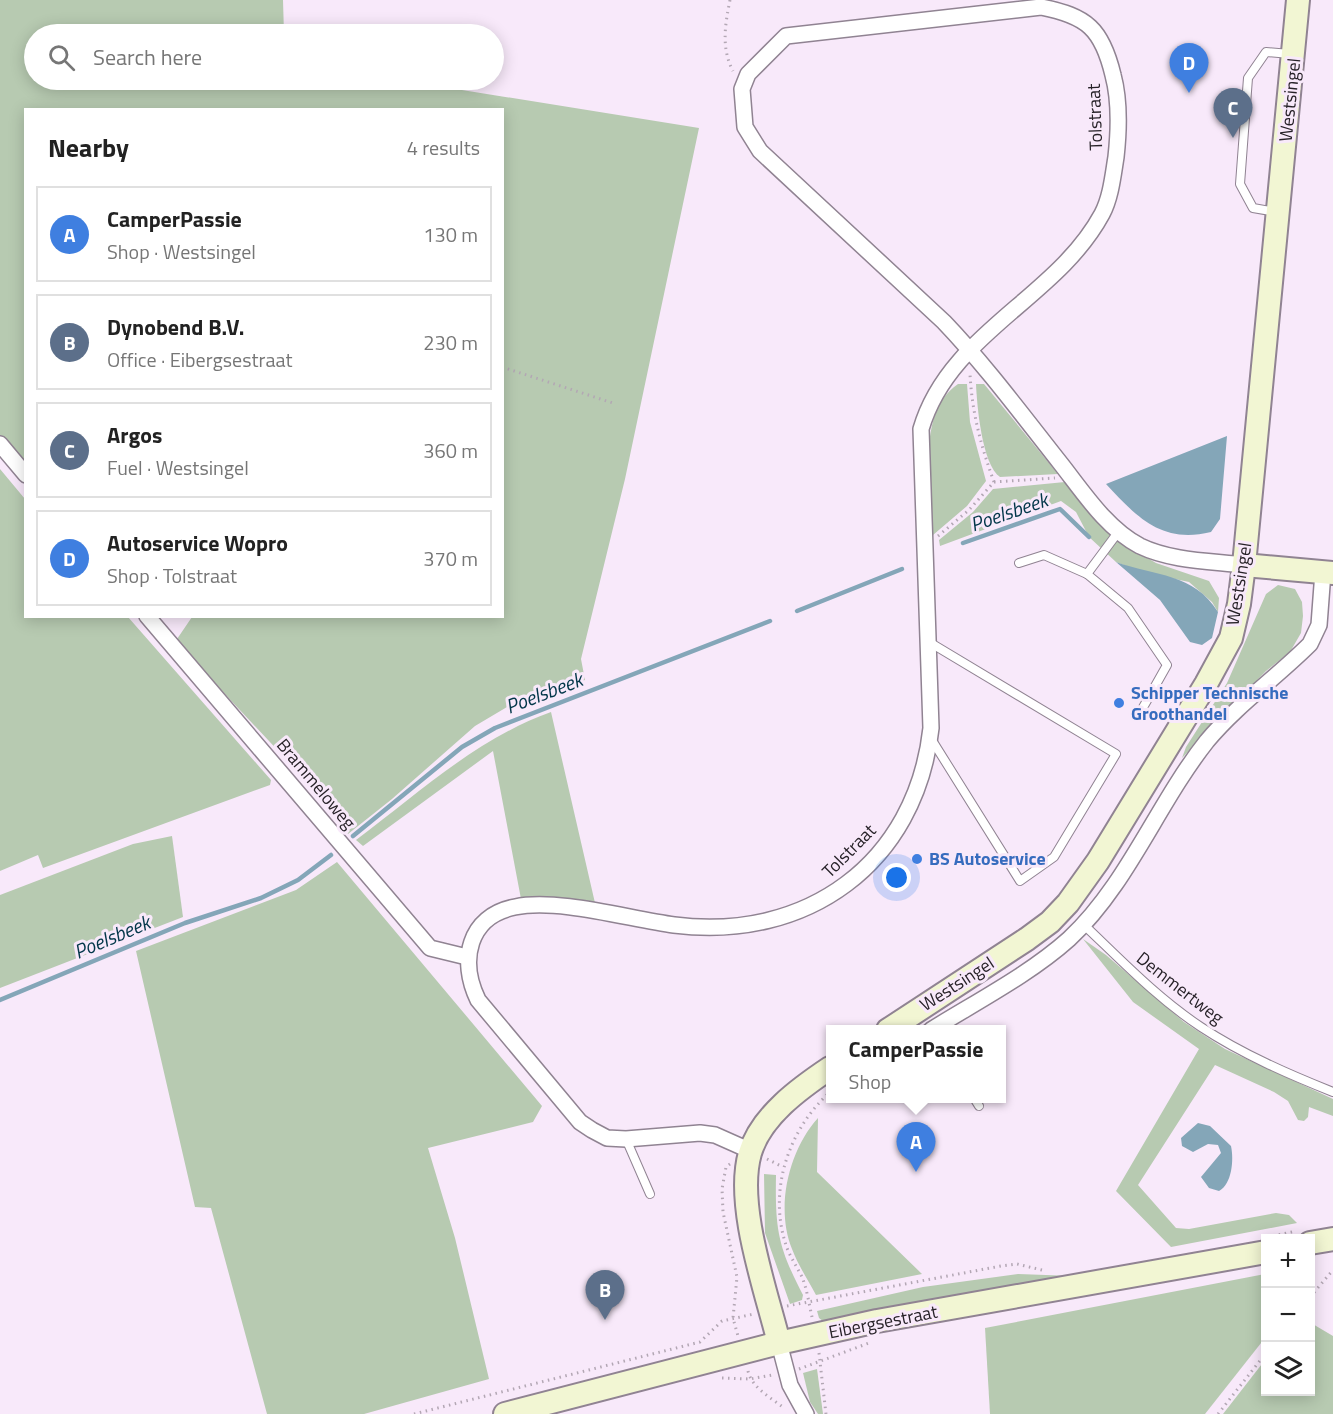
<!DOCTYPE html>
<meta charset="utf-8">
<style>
:root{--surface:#fff;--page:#f6f6f6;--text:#222;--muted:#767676;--line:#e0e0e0;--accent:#533eb6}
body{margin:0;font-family:"Titillium Web",sans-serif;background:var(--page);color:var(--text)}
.controls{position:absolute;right:18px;bottom:18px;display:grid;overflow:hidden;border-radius:0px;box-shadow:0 3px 15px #0003}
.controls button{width:54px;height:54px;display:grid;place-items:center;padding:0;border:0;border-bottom:2px solid var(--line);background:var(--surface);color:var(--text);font:30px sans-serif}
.you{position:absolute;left:897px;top:878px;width:21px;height:21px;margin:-15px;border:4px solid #fff;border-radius:50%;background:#1a73e8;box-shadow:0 0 0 9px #1a73e833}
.badge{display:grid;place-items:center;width:39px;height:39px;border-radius:50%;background:var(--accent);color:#fff;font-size:20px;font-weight:700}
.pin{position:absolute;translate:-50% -50px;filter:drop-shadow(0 2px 3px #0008)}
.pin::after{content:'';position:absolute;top:32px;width:21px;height:18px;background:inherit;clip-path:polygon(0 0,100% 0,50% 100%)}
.popup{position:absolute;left:826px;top:1025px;width:180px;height:78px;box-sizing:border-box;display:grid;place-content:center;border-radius:0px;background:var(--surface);filter:drop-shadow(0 2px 4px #0005);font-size:20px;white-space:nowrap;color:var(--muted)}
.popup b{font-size:22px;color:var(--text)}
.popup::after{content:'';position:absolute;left:50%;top:100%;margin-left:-12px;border:12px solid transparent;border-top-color:var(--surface)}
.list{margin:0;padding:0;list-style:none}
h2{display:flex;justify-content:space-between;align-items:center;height:78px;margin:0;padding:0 24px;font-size:26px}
h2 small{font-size:20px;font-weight:400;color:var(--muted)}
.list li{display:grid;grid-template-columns:39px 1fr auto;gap:18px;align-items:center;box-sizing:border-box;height:96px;margin:0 12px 12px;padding:0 12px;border:2px solid var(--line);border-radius:0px}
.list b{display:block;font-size:22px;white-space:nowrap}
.list p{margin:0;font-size:20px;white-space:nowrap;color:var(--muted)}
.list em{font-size:20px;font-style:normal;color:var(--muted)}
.icon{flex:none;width:33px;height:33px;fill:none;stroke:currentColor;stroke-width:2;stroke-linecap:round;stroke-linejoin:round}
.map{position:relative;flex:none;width:1333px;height:1414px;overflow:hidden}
.search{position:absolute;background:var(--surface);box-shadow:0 3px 15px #0003;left:24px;top:24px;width:480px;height:66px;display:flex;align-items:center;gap:15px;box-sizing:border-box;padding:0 21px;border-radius:33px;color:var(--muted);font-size:22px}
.panel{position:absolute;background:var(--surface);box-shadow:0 3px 15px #0003;left:24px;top:108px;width:480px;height:510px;border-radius:0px}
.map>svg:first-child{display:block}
.green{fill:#b7cab1}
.water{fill:#84a6b8}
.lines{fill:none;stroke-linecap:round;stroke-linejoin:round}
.stream{stroke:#84a6b8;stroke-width:4.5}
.lane-casing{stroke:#908392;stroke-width:10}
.street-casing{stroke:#908392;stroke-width:18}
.secondary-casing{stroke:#908392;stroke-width:26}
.path{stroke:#b3a7b4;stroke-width:3;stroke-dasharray:1.5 4.5;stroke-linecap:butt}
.lane{stroke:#fff;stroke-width:8}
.street{stroke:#fff;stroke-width:15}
.secondary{stroke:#f2f6d3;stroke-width:22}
.shop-dot{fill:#3f7fe0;stroke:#f8e9fa;stroke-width:2}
.labels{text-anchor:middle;stroke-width:6;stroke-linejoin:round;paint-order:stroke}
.street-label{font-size:18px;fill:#272228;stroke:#f8e9fa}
.shop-label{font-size:18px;font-weight:bold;fill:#366cbe;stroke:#f8e9fa;text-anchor:start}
.water-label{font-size:20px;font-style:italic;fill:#023649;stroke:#f8e9fa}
</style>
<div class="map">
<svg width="1333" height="1414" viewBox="0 0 1333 1414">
<rect width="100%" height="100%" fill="#f8e9fa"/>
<g class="green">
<path d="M0 0H283L284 34H34V80H400L699 128 625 479 581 659 585 680 533 699 524 697 475 726 392 799 348 834 299 773 177 643V639L192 617 502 616V110H26L25 469 0 436Z"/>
<path d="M958 384H967L970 422 986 481 967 506 933 535C931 489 915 413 958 384Z"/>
<path d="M976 384H984L1058 474 1000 477C982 465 977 406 976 384Z"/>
<path d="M0 469 25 499 26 616 128 617 271 780 270 785 43 868 38 855 0 871Z"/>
<path d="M1065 482 1117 540 1156 563 1209 581 1219 598 1218 612 1212 602 1189 582 1142 572 1116 562 1089 537 1076 512 1061 501 940 546 939 540 973 512 993 489Z"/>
<path d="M1278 585 1295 589 1302 602 1303 616 1301 633 1290 652 1266 671 1182 758 1186 747 1227 683 1266 594Z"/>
<path d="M551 712 595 903 531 897 521 899 493 751 363 846 356 840C419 793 476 739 551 712Z"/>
<path d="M172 836 183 917 0 988V895L133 844Z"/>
<path d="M337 862 542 1106 533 1122 428 1148 455 1238 489 1379 364 1414H267L211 1208 195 1207 136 951 296 890Z"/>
<path d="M1083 939 1106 955 1184 1022 1225 1049 1333 1099V1116L1309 1107 1308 1117 1304 1121 1298 1120 1288 1101 1274 1092 1215 1065 1138 1185 1176 1228 1189 1229 1276 1213 1289 1215 1297 1223 1171 1247 1116 1191 1199 1049 1133 1002Z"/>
<path d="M818 1118 817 1172 922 1274 816 1295C808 1280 798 1265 792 1249 775 1207 789 1150 818 1118Z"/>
<path d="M764 1174 776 1175C775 1229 778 1247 803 1295L802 1300 790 1304 765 1233Z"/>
<path d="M1018 1274 1074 1276 980 1294 914 1302 824 1322 819 1318 817 1311 923 1287Z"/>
<path d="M1265 1274V1338L1205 1414H990L985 1328Z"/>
<path d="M1311 1323 1333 1336V1414H1223L1265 1360 1266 1392H1310Z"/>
<path d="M817 1369 823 1414H818L810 1402 803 1373Z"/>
</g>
<g class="water">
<path d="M1227 436 1220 519 1211 532C1161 544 1137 517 1106 484Z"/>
<path d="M1116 562C1155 576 1194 573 1218 612L1212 638 1202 645 1190 642 1160 600Z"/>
<path d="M1198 1123 1210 1126 1231 1146C1234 1160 1232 1184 1219 1191L1209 1188 1201 1177 1221 1153 1218 1145 1208 1144 1193 1152 1182 1146 1181 1138Z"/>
</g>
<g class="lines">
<g class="stream">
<path d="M963 543 1060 509 1089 537"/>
<path d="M797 611 902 569"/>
<path d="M353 836 462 747 495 728 770 621"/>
<path d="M0 1000 185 923 261 898 298 880 331 855"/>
</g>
<g class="lane-casing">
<g id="lane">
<path d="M1276 212 1253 208 1240 184 1248 78 1266 52 1290 54"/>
<path d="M1019 563 1044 555 1087 574 1128 608 1167 665 1141 711"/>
<path d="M1087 574 1119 531"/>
<path d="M929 642 1116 754 1054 857 1020 881 930 737"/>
<path d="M1083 924C1121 960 1157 998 1201 1027 1242 1054 1288 1074 1333 1092"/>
<path d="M974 1098 979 1106"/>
<path d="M626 1139 650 1194"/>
</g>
</g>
<g class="street-casing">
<g id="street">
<path d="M0 444 26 475"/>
<path d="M147 616 430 948 467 957"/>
<path d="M931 1030C976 1002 1030 974 1069 939 1128 884 1157 804 1207 741 1237 705 1277 677 1310 644L1319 625 1323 572"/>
<path d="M751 1151 715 1135 700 1133 626 1139 607 1138 592 1130 580 1122 478 1000C459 961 468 916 515 907 558 898 629 919 674 925 806 942 916 864 931 728L921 429C949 333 1056 299 1102 214 1111 197 1113 175 1116 157 1119 130 1120 101 1113 75 1102 29 1087 16 1041 7L786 36 748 74 742 89 745 127 760 151 944 322C986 366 1023 416 1061 464 1083 492 1107 529 1140 546 1171 561 1210 561 1244 565"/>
<path d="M779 1343 790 1385 806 1414"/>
</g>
</g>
<g class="secondary-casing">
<g id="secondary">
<path d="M1244 565 1333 573"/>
<path d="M888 1030 1027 939 1050 922 1068 903 1098 861 1206 684 1231 638 1239 604 1244 565 1298 0"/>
<path d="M1310 1243 1333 1239"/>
<path d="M779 1343C766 1290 735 1205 750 1153 761 1116 800 1088 830 1068"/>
<path d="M505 1414 779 1343 877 1321 1266 1252"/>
</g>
</g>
<g class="path">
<path d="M730 0C725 25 721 48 733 71"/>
<path d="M502 367 616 404"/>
<path d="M994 482 1055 478"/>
<path d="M938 536 969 510 994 482C981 446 972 413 970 374"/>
<path d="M767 1159 783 1167"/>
<path d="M730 1164 726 1167 722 1189 723 1212 737 1277 733 1318 738 1336"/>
<path d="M1273 1236 1296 1231"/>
<path d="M1310 1297 1333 1270"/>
<path d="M787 1306 1001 1266 1017 1264 1046 1271"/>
<path d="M812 1317C809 1304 807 1289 802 1277 797 1267 791 1258 787 1248 767 1192 788 1130 830 1092"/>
<path d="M819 1353 826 1414"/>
<path d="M799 1369 869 1343"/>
<path d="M748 1371C752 1388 770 1397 784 1408"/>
<path d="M722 1378 750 1379 772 1375"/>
<path d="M414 1414 700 1342 722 1321 754 1314"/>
<path d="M1218 1414 1266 1353"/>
</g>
<use href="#lane" class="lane"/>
<use href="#street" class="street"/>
<use href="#secondary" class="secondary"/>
</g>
<g class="shop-dot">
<circle cx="1119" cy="703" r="6"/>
<circle cx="917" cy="859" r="6"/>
</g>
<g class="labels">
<g class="street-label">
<text transform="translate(1290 100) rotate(-84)" y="6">Westsingel</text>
<text transform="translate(1095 117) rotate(-92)" y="6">Tolstraat</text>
<text transform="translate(1239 584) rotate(-81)" y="6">Westsingel</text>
<text transform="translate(316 784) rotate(50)" y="6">Brammeloweg</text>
<text transform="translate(849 851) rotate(-45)" y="6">Tolstraat</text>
<text transform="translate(957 984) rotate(-33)" y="6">Westsingel</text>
<text transform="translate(1180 988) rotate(38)" y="6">Demmertweg</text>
<text transform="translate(883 1322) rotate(-11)" y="6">Eibergsestraat</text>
</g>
<g class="shop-label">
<text x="1131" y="699">Schipper Technische<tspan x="1131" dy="21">Groothandel</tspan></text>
<text x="929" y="865">BS Autoservice</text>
</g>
<g class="water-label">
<text transform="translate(1009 512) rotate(-19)" y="7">Poelsbeek</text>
<text transform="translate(544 693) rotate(-21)" y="7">Poelsbeek</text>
<text transform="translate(112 937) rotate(-23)" y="7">Poelsbeek</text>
</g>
</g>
</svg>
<div class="controls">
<button>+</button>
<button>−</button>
<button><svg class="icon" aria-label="layers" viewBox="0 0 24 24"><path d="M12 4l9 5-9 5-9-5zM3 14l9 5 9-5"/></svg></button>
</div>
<div class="you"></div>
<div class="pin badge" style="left:916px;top:1172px;background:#3f7fe0">A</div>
<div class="popup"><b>CamperPassie</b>Shop</div>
<div class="pin badge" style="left:605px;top:1320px;background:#5c6f8a">B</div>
<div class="pin badge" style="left:1233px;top:138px;background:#5c6f8a">C</div>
<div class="pin badge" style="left:1189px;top:93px;background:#3f7fe0">D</div>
<div class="search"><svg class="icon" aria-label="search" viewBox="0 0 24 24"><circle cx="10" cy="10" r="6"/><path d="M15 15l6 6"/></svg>Search here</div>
<section class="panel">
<h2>Nearby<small>4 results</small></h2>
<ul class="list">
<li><span class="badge" style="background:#3f7fe0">A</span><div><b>CamperPassie</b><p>Shop · Westsingel</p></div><em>130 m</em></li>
<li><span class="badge" style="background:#5c6f8a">B</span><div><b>Dynobend B.V.</b><p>Office · Eibergsestraat</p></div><em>230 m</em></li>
<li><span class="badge" style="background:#5c6f8a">C</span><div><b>Argos</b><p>Fuel · Westsingel</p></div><em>360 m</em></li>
<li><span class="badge" style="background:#3f7fe0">D</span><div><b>Autoservice Wopro</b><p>Shop · Tolstraat</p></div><em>370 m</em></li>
</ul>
</section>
</div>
